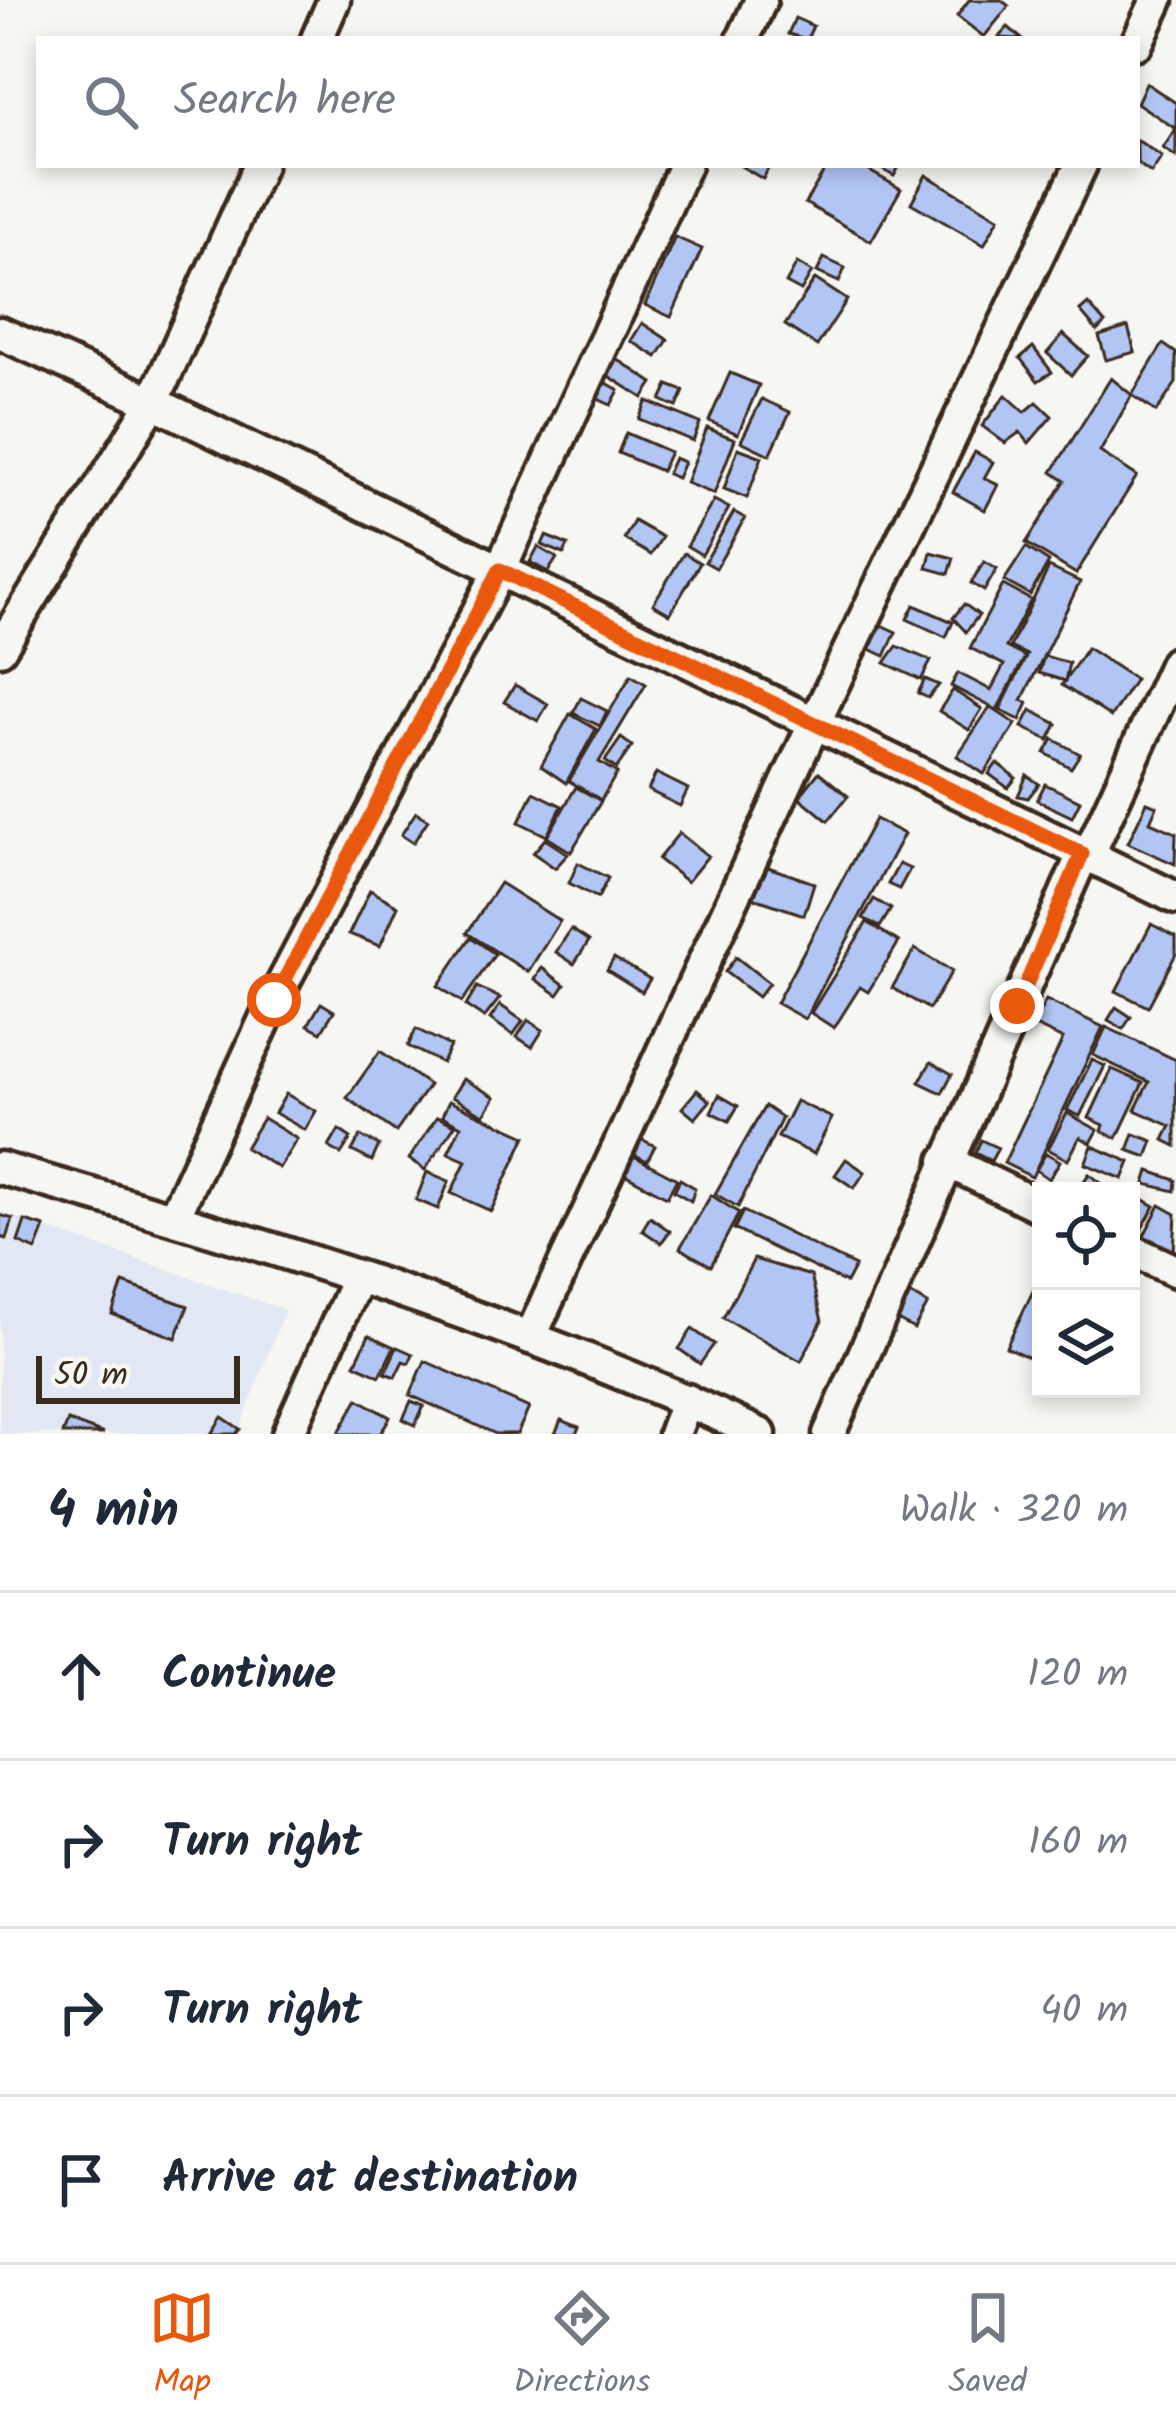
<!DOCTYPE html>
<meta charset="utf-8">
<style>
:root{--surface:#fff;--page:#f6f6f7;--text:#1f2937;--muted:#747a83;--line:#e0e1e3;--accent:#ea580c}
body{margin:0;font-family:Kalam,sans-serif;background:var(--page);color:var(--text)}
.controls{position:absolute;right:36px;bottom:36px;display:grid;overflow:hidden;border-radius:0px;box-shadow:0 6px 18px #0003}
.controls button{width:108px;height:108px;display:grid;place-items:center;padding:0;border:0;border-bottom:3px solid var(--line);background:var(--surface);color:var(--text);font:60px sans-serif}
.scale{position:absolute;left:36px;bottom:30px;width:204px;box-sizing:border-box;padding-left:12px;border:6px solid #3b2a1e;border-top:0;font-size:33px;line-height:42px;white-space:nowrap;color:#3b2a1e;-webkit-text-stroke:9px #f6f6f2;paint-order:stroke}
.stop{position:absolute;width:36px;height:36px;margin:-27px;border:9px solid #ea580c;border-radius:50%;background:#fff}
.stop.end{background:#ea580c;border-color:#fff;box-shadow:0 3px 12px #0008}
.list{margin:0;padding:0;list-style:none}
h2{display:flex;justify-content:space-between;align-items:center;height:156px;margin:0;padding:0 48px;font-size:51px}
h2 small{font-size:39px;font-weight:400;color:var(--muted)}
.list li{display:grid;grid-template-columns:78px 1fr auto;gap:36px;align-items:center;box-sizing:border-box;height:168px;padding:0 48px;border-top:3px solid var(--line)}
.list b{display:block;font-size:45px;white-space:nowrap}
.list em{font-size:39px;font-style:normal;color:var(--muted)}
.icon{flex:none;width:66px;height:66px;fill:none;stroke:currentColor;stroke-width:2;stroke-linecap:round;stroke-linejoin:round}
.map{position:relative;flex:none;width:1176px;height:1434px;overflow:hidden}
.search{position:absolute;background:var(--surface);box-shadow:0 6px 18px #0003;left:36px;right:36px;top:36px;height:132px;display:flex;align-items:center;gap:30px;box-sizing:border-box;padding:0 42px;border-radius:0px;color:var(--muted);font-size:45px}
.sheet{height:828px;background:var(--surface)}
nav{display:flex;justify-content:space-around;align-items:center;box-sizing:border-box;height:168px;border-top:3px solid var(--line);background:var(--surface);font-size:33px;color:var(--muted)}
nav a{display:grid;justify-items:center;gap:6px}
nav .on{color:var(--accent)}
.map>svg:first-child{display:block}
.built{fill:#e2e8f3}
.building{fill:#b2c6f5;stroke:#3b2a1e;stroke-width:3}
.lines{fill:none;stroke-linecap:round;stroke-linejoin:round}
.minor-casing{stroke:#3b2a1e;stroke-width:39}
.minor{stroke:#f6f6f2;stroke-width:30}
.route{stroke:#ea580c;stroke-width:15}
</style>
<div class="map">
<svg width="1176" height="1434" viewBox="0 0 1176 1434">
<rect width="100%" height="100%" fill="#f6f6f2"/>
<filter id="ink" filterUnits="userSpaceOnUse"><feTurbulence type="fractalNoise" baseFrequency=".00833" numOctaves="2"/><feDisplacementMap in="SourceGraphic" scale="24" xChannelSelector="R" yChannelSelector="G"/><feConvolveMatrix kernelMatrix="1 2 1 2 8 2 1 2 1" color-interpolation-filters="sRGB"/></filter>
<g filter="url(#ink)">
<path class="built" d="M0 1212 285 1310 238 1434H0Z"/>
<g class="building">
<path d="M969 0H1001L1009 6 984 37 957 16Z"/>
<path d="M795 18 813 26 807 39 788 34Z"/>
<path d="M1008 27 1022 39 998 38Z"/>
<path d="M1146 83 1176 103V129L1137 103Z"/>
<path d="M1176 129V157L1163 148Z"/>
<path d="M1137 140 1162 157 1151 173 1137 163Z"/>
<path d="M739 165H770L763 179Z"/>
<path d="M828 165H859L901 189 871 241 805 203Z"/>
<path d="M874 165H900L894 176Z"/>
<path d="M926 175 999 218 984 245 911 203Z"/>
<path d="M675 237 702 249 671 317 645 305Z"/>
<path d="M824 258 845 268 839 282 817 272Z"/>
<path d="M797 263 812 272 801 291 786 283Z"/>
<path d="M815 279 847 300 817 346 785 325Z"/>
<path d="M1088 304 1105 323 1097 331 1080 311Z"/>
<path d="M642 323 668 340 657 357 631 341Z"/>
<path d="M1128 327 1135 352 1106 360 1099 336Z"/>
<path d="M1063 334 1088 356 1071 375 1047 353Z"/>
<path d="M1163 344 1176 353V383L1156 412 1132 395Z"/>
<path d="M1033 347 1052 372 1038 381 1020 358Z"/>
<path d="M614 357 653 383 643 398 604 373Z"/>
<path d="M730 373 759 385 738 434 709 421Z"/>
<path d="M1111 378 1132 395 1100 452 1137 476 1076 574 1026 543 1065 481 1052 472Z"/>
<path d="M605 382 619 390 611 405 596 398Z"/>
<path d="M668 385 684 391 677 407 661 400Z"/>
<path d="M1006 395 1025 412 1037 402 1052 416 1029 443 1020 432 1005 443 982 426Z"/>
<path d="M762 399 790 412 770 455 741 441Z"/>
<path d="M647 401 700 423 693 441 639 419Z"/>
<path d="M707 428 735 439 714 494 686 483Z"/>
<path d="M626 433 670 452 661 471 618 453Z"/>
<path d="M738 448 762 457 747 498 724 489Z"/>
<path d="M975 452 993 462 984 478 998 485 985 510 953 492Z"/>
<path d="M674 458 684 462 677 478 667 474Z"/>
<path d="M714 500 729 508 702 555 687 546Z"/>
<path d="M734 512 745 518 716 568 705 562Z"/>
<path d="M634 521 662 537 651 555 624 539Z"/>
<path d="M546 536 568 545 564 554 542 545Z"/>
<path d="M538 547 557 558 548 572 530 562Z"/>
<path d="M1026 547 1049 562 1030 595 1004 581Z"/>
<path d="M931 552 954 558 949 574 927 568Z"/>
<path d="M684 553 700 563 670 614 653 604Z"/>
<path d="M984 562 997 569 984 591 971 583Z"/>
<path d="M1049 567 1080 582 1022 700 1028 703 1020 720 1000 710 1027 655 1010 647Z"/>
<path d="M1003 585 1031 600 1006 647 1025 657 997 710 951 686 958 673 991 690 1004 665 970 648Z"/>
<path d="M964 604 979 615 966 632 953 618Z"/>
<path d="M914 605 953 622 946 637 907 619Z"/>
<path d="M879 624 896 632 885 656 868 648Z"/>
<path d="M897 646 931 661 921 680 885 663Z"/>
<path d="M1087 648 1135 679 1111 717 1062 685Z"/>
<path d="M1044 656 1069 663 1065 681 1039 673Z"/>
<path d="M631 675 646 684 599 762 617 773 601 800 569 781Z"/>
<path d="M925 679 939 685 928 698 918 693Z"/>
<path d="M515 685 548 704 538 721 504 702Z"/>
<path d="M953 690 982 709 969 730 939 711Z"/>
<path d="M581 698 607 711 600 726 573 713Z"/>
<path d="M990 707 1016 724 984 774 957 756Z"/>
<path d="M1031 710 1057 724 1049 740 1022 727Z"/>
<path d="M570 714 596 729 566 783 541 766Z"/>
<path d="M621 738 632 746 616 769 605 761Z"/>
<path d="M1053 739 1080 754 1071 768 1045 753Z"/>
<path d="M997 763 1016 778 1008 788 989 774Z"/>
<path d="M819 772 848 796 828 821 799 797Z"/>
<path d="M656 773 688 789 680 806 648 790Z"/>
<path d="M1027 775 1039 784 1028 798 1018 796Z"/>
<path d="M1045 784 1080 801 1072 817 1037 800Z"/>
<path d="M576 787 601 801 571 852 547 837Z"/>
<path d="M534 792 562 806 547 836 519 822Z"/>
<path d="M1147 802 1157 806 1150 822 1176 833 1175 864 1128 843Z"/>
<path d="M416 812 428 820 413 843 401 835Z"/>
<path d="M875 819 904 834 805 1019 776 1003Z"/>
<path d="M679 833 708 856 687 882 658 859Z"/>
<path d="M545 839 568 854 555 868 533 853Z"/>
<path d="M578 863 608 878 598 898 569 883Z"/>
<path d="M899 864 910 869 899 889 888 884Z"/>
<path d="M765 866 814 883 804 915 754 898Z"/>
<path d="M500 883 560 921 528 972 467 933Z"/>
<path d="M370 890 398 906 380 946 349 934Z"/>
<path d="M874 899 891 909 880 927 863 918Z"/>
<path d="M867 922 899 942 868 992 860 987 834 1028 811 1013Z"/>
<path d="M1151 924 1176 937V954L1148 1007 1116 991Z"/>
<path d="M571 929 589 941 574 964 556 952Z"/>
<path d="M471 937 495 954 462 1002 438 986Z"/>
<path d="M915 949 952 971 929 1009 892 988Z"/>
<path d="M736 957 769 983 758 997 725 972Z"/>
<path d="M614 958 650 979 642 992 607 970Z"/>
<path d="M542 968 565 985 558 995 535 979Z"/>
<path d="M477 987 500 998 484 1018 466 1006Z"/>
<path d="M1046 1000 1103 1027 1032 1177 1004 1163 1063 1039 1033 1025Z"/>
<path d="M321 1003 334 1011 321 1032 308 1025Z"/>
<path d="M500 1005 523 1021 513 1035 490 1019Z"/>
<path d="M1116 1007 1131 1017 1123 1029 1108 1020Z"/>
<path d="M528 1020 543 1030 532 1047 517 1037Z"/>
<path d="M1106 1027 1176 1060V1146L1164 1140 1171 1126 1135 1110 1149 1082 1093 1055Z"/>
<path d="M416 1029 450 1046 442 1063 408 1046Z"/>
<path d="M380 1051 429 1085 396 1132 347 1098Z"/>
<path d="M1092 1060 1105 1066 1080 1116 1067 1110Z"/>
<path d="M931 1062 952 1074 942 1093 919 1082Z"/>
<path d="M1112 1069 1143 1083 1117 1138 1102 1131 1104 1125 1089 1118Z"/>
<path d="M463 1079 495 1097 484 1115 452 1097Z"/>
<path d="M697 1090 710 1101 695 1119 682 1108Z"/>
<path d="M286 1094 316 1111 305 1130 275 1113Z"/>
<path d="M719 1095 738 1106 729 1121 711 1112Z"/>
<path d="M449 1101 526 1136 491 1211 451 1193 466 1161 448 1153 461 1126 442 1116Z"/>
<path d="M796 1101 832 1118 814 1154 778 1137Z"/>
<path d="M765 1106 782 1118 738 1207 715 1194Z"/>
<path d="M1067 1113 1098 1130 1091 1143 1080 1137 1068 1160 1048 1149Z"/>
<path d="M437 1117 455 1125 425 1170 409 1159Z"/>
<path d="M263 1118 297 1139 279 1168 245 1148Z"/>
<path d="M339 1130 351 1138 341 1154 329 1147Z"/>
<path d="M1134 1134 1153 1141 1147 1157 1128 1150Z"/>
<path d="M360 1136 379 1145 372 1161 352 1151Z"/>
<path d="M635 1136 655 1146 647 1161 628 1151Z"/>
<path d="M981 1140 998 1148 991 1161 975 1153Z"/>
<path d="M1092 1146 1130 1162 1123 1179 1085 1164Z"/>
<path d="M628 1153 677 1179 667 1197 619 1171Z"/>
<path d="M1046 1153 1060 1161 1049 1179 1036 1170Z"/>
<path d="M846 1159 865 1172 854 1188 835 1175Z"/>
<path d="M1149 1171 1176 1180 1175 1191 1145 1184Z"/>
<path d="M427 1172 449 1181 438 1209 416 1200Z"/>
<path d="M1089 1174 1101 1183 1095 1191H1077Z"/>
<path d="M680 1179 695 1188 691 1201 674 1191Z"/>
<path d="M711 1195 739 1213 711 1266 680 1248Z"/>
<path d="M1136 1195 1155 1206 1141 1230 1131 1225V1203Z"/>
<path d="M1160 1205 1176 1214 1174 1252 1143 1237Z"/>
<path d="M743 1211 855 1266 846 1283 734 1229Z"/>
<path d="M0 1215 13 1219 7 1239 0 1237Z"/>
<path d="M650 1217 670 1231 661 1243 642 1230Z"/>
<path d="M25 1221 45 1227 36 1250 18 1242Z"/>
<path d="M754 1259 811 1276 822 1321 801 1361 723 1318Z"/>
<path d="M123 1283 188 1306 176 1338 112 1314Z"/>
<path d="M1035 1287 1041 1290V1363L1006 1347Z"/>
<path d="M904 1291 928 1304 914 1329 890 1316Z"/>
<path d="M692 1329 714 1344 700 1364 679 1349Z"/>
<path d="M369 1335 394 1347 380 1376 355 1364Z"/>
<path d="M397 1347 413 1354 409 1363 403 1361 395 1377 385 1373Z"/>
<path d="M425 1361 529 1408 517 1434H496L410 1395Z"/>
<path d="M358 1399 390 1417 380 1434H338Z"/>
<path d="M411 1401 424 1406 415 1425 403 1419Z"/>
<path d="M222 1417 240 1429 236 1434H211Z"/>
<path d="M561 1420 579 1427 576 1434H555Z"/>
<path d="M68 1421 104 1434H63Z"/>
</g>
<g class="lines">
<g class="minor-casing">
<g id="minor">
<path d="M317 39 334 0"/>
<path d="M743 39 761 0"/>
<path d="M1137 43 1157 0"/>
<path d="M0 333 153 402 1176 898"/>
<path d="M0 649 153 402 260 165"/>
<path d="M946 1161 1041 1207"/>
<path d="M0 1168C257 1241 518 1321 760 1434"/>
<path d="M174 1217 274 1000 500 570 685 165"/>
<path d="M1131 1250 1176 1271"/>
<path d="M530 1338 814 724 1081 165"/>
<path d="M288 1434 357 1279"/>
<path d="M674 1434 687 1400"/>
<path d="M829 1434 1083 854 1088 856 1176 663"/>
</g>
</g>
<use href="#minor" class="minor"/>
</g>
</g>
<g class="lines" filter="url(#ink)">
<path class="route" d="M274 1000 500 570 1082 854 1017 1006"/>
</g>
</svg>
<div class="controls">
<button><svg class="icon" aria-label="locate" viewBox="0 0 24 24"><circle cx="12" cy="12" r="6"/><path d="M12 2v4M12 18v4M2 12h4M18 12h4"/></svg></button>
<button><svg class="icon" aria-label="layers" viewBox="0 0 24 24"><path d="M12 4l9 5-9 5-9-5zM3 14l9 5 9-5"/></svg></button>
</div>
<div class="scale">50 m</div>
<div class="stop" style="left:274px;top:1000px"></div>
<div class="stop end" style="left:1017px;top:1006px"></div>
<div class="search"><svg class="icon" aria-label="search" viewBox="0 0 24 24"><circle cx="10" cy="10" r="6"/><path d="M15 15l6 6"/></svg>Search here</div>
</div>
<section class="sheet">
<h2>4 min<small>Walk · 320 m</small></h2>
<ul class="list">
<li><svg class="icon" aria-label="ahead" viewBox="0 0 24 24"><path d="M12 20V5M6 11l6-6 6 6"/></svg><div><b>Continue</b></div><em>120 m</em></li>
<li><svg class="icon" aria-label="right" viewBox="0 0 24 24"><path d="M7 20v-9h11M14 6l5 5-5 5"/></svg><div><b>Turn right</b></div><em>160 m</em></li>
<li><svg class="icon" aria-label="right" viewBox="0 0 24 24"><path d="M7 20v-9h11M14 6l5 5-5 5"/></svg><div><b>Turn right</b></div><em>40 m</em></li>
<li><svg class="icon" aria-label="arrive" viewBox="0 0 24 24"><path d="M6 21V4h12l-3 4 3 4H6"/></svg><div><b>Arrive at destination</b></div></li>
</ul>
</section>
<nav>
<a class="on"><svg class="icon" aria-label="map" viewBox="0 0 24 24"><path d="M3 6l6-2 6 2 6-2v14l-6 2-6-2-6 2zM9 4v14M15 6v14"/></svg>Map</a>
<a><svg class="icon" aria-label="directions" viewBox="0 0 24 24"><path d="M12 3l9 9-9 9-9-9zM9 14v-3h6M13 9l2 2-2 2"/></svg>Directions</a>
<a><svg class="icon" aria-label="saved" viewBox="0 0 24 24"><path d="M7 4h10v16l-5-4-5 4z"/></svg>Saved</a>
</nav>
